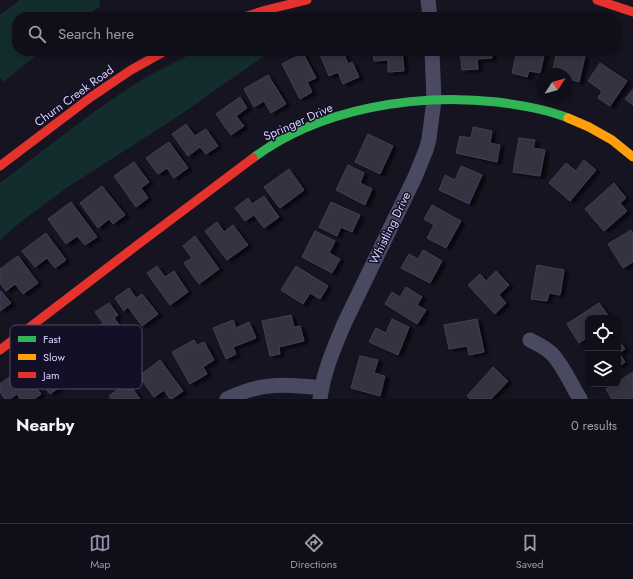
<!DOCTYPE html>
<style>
:root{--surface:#100f19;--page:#191822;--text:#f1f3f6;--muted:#9c9ca2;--line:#302f38;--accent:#9591b1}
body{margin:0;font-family:Jost,sans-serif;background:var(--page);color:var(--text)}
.controls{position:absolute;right:12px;bottom:12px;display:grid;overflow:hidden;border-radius:8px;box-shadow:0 2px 6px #0003}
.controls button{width:36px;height:36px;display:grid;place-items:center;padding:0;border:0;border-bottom:1px solid var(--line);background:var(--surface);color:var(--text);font:20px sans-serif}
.compass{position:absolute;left:537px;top:68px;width:36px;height:36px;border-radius:50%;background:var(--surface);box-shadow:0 2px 6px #0003;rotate:54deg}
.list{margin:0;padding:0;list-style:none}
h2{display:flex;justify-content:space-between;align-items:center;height:52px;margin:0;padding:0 16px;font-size:17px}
h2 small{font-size:13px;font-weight:400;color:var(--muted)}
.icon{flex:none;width:22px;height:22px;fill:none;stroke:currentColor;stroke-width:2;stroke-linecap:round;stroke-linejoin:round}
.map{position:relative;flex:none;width:633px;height:399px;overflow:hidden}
.search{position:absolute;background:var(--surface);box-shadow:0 2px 6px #0003;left:12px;right:12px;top:12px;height:44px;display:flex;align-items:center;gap:10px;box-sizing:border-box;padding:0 14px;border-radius:16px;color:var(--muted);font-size:15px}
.sheet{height:124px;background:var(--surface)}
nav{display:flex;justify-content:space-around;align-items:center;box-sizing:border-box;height:56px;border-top:1px solid var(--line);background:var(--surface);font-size:11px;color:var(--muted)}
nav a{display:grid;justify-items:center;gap:2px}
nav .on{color:var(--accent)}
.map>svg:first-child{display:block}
.green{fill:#132c2d}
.building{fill:#343243;stroke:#433f54;filter:url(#shadow)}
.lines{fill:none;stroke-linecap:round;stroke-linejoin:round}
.street{stroke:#4a4962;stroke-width:15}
.fast{stroke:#30b455;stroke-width:9}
.slow{stroke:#ff9f0a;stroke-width:9}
.jam{stroke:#e5322d;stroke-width:9}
.labels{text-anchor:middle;stroke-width:3;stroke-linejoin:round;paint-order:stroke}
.street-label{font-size:12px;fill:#d9d4ff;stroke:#130f26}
.key{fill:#130f26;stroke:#4e4a67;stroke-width:1}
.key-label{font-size:11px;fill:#d9d4ff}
</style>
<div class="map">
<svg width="633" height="399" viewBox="0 0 633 399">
<defs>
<filter id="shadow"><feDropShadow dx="4.5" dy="2.5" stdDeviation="1" flood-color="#0009"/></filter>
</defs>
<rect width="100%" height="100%" fill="#161421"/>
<g class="green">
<path d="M20 0H99L100 6 86 17H17V51H42L3 82 0 78V15Z"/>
<path d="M197 51H276L266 55 244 70 177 117 68 187 22 221 0 240V183C47 148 93 110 143 79 161 69 179 60 197 51Z"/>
</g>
<g class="building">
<path d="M322 51H343L348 64 352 62 359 77 343 84 338 72 329 76 319 52Z"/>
<path d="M373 51H402L404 71 388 72V60L374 61Z"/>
<path d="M460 51H491L492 58 477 59 478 69 462 70Z"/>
<path d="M517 51H545L540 73 529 71 527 77 512 73Z"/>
<path d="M557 51H565L585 56 579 82 568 79 567 82V74H552Z"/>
<path d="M303 53 316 78 307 82 312 92 300 99 282 64Z"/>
<path d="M600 63 627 81 610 106 598 98 602 91 588 81Z"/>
<path d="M268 75 286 104 271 113 264 101 254 107 244 89Z"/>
<path d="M633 89V105L625 99Z"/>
<path d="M240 97 247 108 236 116 244 126 231 135 216 114Z"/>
<path d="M186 124 195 136 206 129 218 146 206 154 200 147 188 156 172 134Z"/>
<path d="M473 127 492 131 490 143 500 145 497 162 456 153 460 136 471 138Z"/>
<path d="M368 134 393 146 380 174 355 162Z"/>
<path d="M519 138 535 140 533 148 545 150 540 176 513 172Z"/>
<path d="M169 142 188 168 174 178 167 168 158 174 146 158Z"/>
<path d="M584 160 596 170 570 201 549 183 566 163 576 171Z"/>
<path d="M134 162 149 182 141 188 148 198 136 207 114 176Z"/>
<path d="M348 165 364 173 360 183 372 189 365 205 336 190Z"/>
<path d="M461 166 482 175 469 204 439 190 445 175 455 180Z"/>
<path d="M289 169 304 190 280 208 264 187Z"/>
<path d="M614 183 626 198 620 203 627 211 604 231 585 209Z"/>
<path d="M102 186 125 215 113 224 109 219 98 228 80 203Z"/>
<path d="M264 196 279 217 264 228 254 215 245 221 235 208 248 198 252 204Z"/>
<path d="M71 202 97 237 85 245 77 236 66 244 48 219Z"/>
<path d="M331 202 360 215 352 232 341 227 337 236 319 227Z"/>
<path d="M432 205 461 221 446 248 427 238 434 225 424 219Z"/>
<path d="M217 222 224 232 233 225 248 245 227 260 205 231Z"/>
<path d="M631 230 633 233V262L623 268 608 244Z"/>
<path d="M315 231 335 241 329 253 340 259 332 273 302 257Z"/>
<path d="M46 233 66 260 55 268 47 258 35 267 22 251Z"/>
<path d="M195 236 219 269 199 284 184 263 192 258 183 246Z"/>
<path d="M423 250 442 261 430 283 401 268 409 254 418 259Z"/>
<path d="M18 256 38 283 23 294 15 284 6 291 0 283V269Z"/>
<path d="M537 265 564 270 560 295 549 293 547 301 531 299Z"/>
<path d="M157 266 165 277 174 271 188 292 170 305 147 273Z"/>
<path d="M296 266 328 286 320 299 310 293 303 304 281 290Z"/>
<path d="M496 271 509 285 499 295 506 303 495 314 468 285 480 274 486 281Z"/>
<path d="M406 287 422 297 417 305 426 310 417 324 385 304 392 292 400 297Z"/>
<path d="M129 288 136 298 142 294 158 314 142 326 128 307 124 311 115 298Z"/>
<path d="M1 291 11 303 0 311V292Z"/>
<path d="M109 303 118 315 114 318 128 337 110 350 95 329 103 323 95 312Z"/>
<path d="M599 303 610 318H588V337L579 343 567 324Z"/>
<path d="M291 315 294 327 300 326 304 341 279 347 280 354 270 356 262 321Z"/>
<path d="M392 319 409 327 398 355 369 342 376 328 386 333Z"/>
<path d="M477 319 484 352 469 355 467 346 449 349 444 325Z"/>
<path d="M233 320 236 328 249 322 256 338 233 347 236 354 226 359 213 328Z"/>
<path d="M618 339 625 349 619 353 625 362 618 367Z"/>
<path d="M194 340 197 345 204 342 214 360 203 367 207 374 190 384 172 352Z"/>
<path d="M49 349 71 379 50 394 35 373 43 368 36 358Z"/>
<path d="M360 356 378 360 374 373 385 376 380 396 351 388Z"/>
<path d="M160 360 183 391 172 399H170L164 390 154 397 139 376Z"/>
<path d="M493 367 508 381 491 399H470L467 396Z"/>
<path d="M22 368 41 394 34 399H20L17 394 10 399H5L0 392V384Z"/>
<path d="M633 372V399H612L606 389 615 384H618V382Z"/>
<path d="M128 382 140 399H111L109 396Z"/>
</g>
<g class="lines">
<g class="street">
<path d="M428 0 430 17"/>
<path d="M530 340C537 344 545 347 551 353 562 363 572 386 580 399"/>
<path d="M227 399C261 382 285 384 322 388"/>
<path d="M320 399C323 373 334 348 344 324L415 177 426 150 429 139 434 100 432 51"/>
</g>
<path class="fast" d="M253 158C320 108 416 93 497 102 521 105 546 109 568 118"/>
<path class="slow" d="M568 118 589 127 612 140 633 157"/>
<g class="jam">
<path d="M597 0 633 12"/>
<path d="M244 17 266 10 307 0"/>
<path d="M0 166 91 97 131 70 165 51"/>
<path d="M0 350 136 246 253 158"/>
</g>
</g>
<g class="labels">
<g class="street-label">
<text transform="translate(74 96) rotate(-36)" y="4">Churn Creek Road</text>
<text transform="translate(298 122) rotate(-24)" y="4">Springer Drive</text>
<text transform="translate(390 228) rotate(-64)" y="4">Whistling Drive</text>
</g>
</g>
<rect x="10" y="325" width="132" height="64" rx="6" class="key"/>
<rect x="18" y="336" width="18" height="6" fill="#30b455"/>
<rect x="18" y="354" width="18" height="6" fill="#ff9f0a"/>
<rect x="18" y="372" width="18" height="6" fill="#e5322d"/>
<g class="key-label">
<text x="43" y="343">Fast</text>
<text x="43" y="361">Slow</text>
<text x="43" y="379">Jam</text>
</g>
</svg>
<div class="controls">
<button><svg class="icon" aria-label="locate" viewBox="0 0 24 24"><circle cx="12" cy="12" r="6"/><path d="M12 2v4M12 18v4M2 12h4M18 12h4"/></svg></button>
<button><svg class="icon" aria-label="layers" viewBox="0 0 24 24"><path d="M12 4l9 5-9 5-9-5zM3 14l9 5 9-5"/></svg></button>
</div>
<svg class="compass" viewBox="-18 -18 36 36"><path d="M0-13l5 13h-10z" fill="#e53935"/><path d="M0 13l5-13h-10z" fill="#9c9ca2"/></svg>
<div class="search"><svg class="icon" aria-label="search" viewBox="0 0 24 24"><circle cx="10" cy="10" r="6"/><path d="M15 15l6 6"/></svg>Search here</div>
</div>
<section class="sheet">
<h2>Nearby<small>0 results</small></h2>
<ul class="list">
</ul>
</section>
<nav>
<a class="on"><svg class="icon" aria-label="map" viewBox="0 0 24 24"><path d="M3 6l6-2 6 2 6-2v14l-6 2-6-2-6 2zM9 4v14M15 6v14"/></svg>Map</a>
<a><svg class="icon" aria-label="directions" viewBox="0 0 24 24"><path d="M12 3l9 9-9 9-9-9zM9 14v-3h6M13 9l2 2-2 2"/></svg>Directions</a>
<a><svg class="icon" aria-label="saved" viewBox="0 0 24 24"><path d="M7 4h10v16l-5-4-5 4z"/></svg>Saved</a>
</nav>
